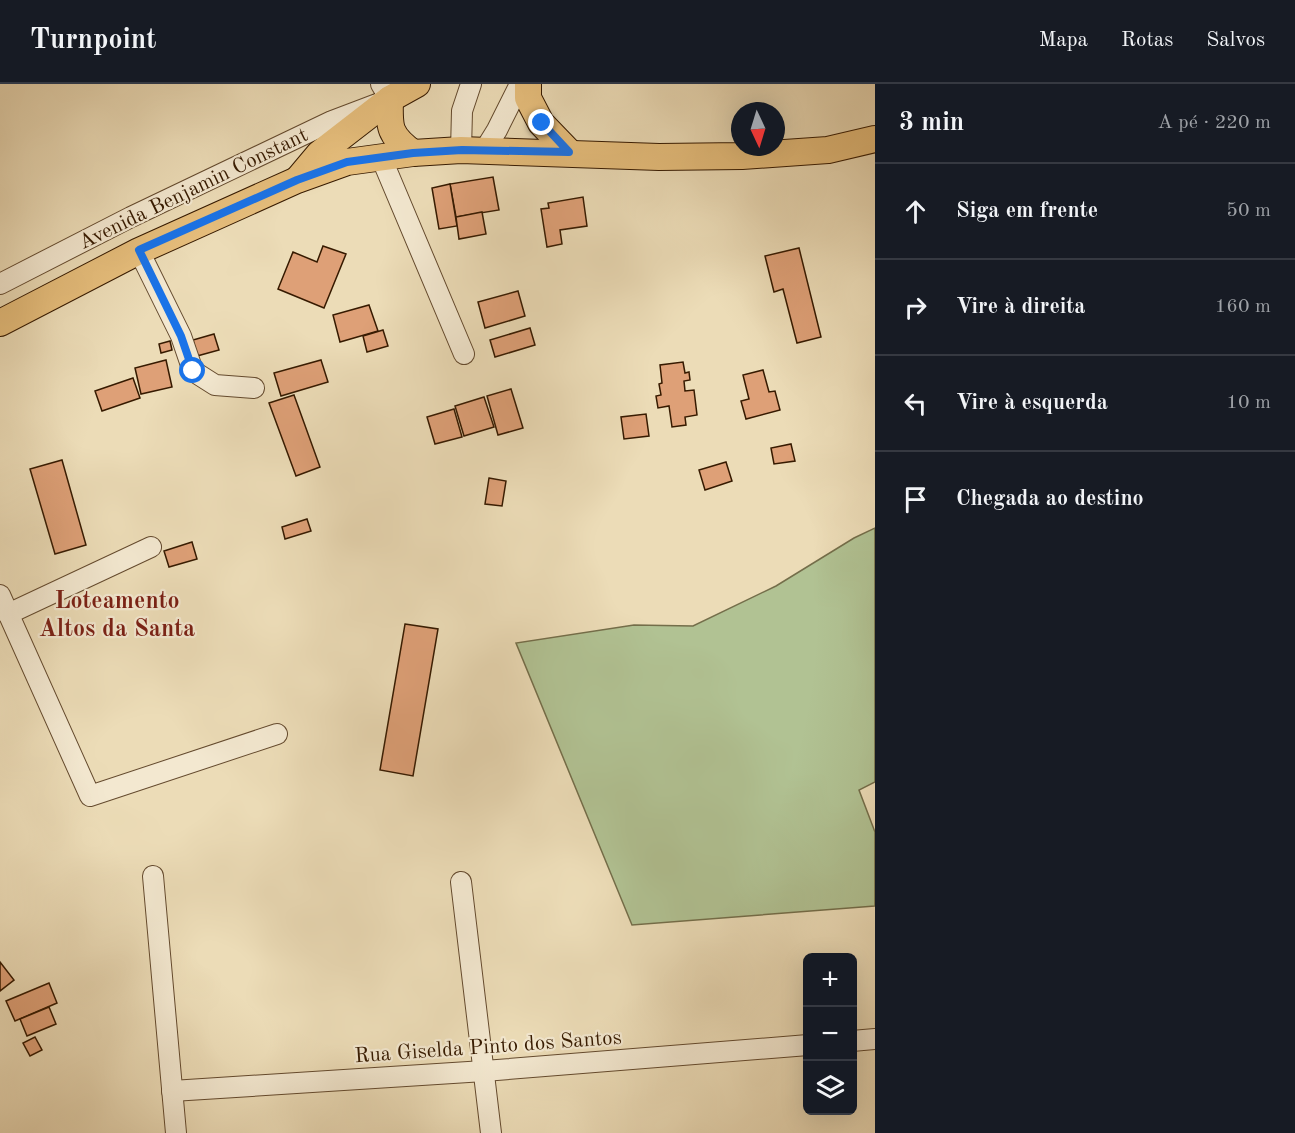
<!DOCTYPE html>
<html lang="pt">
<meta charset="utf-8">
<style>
:root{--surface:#171b24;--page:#20242c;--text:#f1f3f6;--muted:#9ea1a6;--line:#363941}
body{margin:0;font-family:"Old Standard TT",serif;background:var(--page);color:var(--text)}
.controls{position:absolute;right:18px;bottom:18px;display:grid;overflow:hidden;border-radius:9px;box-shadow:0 6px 24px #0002}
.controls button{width:54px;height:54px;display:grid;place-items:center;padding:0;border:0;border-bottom:2px solid var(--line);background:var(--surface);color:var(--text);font:30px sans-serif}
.compass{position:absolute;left:731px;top:18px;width:54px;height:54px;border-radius:50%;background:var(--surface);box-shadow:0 6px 24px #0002;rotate:176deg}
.stop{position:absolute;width:18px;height:18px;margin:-14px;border:4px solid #1a73e8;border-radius:50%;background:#fff}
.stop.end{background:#1a73e8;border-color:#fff;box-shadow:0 2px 6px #0008}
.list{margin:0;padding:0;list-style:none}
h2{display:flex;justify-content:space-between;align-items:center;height:78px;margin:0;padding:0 24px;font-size:26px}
h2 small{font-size:20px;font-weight:400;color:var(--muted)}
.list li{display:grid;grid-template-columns:39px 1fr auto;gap:18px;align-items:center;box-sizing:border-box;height:96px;padding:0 24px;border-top:2px solid var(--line)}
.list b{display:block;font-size:22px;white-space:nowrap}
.list em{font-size:20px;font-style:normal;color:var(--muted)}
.icon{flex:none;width:33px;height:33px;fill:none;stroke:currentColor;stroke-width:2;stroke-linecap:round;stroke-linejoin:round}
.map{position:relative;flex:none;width:875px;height:1049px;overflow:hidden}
header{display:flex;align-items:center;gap:36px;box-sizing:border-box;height:84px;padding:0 30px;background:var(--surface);border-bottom:2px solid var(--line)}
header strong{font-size:28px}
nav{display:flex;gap:33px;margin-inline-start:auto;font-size:21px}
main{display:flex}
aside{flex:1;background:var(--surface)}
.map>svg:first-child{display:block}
.green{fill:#b1c293;stroke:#746e4a;stroke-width:1.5}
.building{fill:#dea077;stroke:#361a00;stroke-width:1.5}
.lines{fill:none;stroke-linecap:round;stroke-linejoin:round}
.minor-casing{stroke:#644a2e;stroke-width:22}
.major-casing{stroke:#361a00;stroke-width:28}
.minor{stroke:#f3e8d0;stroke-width:20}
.major{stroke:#e6be7c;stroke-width:26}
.route{stroke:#1a73e8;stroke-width:8}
.labels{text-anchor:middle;stroke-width:4.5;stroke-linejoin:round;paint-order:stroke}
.street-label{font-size:21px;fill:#361a00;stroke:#f3e8d0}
.quarter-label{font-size:24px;font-weight:bold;fill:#7a1f14;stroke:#f3e8d0}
</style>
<header>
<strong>Turnpoint</strong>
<nav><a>Mapa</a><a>Rotas</a><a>Salvos</a></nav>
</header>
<main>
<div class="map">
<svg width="875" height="1049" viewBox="0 0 875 1049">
<rect width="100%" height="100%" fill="#ecdcb7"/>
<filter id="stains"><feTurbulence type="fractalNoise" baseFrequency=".00333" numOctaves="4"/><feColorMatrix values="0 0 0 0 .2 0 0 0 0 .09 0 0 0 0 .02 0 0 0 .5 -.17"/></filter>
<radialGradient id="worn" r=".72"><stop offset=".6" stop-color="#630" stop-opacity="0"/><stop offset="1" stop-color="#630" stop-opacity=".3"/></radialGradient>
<path class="green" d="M875 444V698L859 706 875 748V822L632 841 516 559 634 541 693 542 776 502 854 454Z"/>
<g class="building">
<path d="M493 93 499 126 456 133 450 100Z"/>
<path d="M450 100 457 142 439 145 432 104Z"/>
<path d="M583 113 587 142 560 146 562 160 547 163 541 125 549 124 548 119Z"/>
<path d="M482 128 486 150 459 155 456 133Z"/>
<path d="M323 162 346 170 324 224 278 205 293 168 317 178Z"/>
<path d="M799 164 821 253 797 259 783 205 774 208 765 172Z"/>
<path d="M518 207 525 232 485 244 478 218Z"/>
<path d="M369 221 378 247 340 258 333 231Z"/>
<path d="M530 244 535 261 495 273 490 256Z"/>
<path d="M383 246 388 262 367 268 363 252Z"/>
<path d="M214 250 219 266 197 272 193 256Z"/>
<path d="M170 257 172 266 161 269 159 260Z"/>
<path d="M166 276 172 303 141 310 135 284Z"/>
<path d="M321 276 328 298 281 312 274 289Z"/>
<path d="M683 278 685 289 689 288 690 296 684 297 685 307 694 306 697 331 685 333 686 341 672 343 669 322 658 324 656 312 661 311 659 300 662 299 660 281Z"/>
<path d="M763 286 769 308 775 307 780 326 746 335 741 317 749 315 743 291Z"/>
<path d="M133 294 140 314 102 327 95 307Z"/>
<path d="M511 305 523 344 498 351 487 312Z"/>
<path d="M294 311 320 383 296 392 269 319Z"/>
<path d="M484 313 494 343 464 352 455 322Z"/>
<path d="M454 325 462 353 435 360 427 333Z"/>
<path d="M646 330 649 352 624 355 621 333Z"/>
<path d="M791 360 795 377 774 380 771 364Z"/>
<path d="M62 376 86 461 55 470 30 385Z"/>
<path d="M726 378 732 397 705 406 699 386Z"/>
<path d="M489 394 506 397 502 422 485 420Z"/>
<path d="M307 435 311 447 285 455 282 443Z"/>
<path d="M192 458 197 475 169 483 164 467Z"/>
<path d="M405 540 438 545 413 692 380 686Z"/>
<path d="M0 878 14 896 0 907Z"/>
<path d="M49 899 57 919 15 937 6 917Z"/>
<path d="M49 923 56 940 27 952 20 935Z"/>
<path d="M35 953 42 966 30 972 23 959Z"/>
</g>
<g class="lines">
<g class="minor-casing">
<g id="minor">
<path d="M461 66 462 27 471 0"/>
<path d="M484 67 497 46 520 0"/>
<path d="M381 73 464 270"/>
<path d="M139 167 181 252 193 287 215 301 254 304"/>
<path d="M0 200 131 133 332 37 390 15 381 0"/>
<path d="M0 511 90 712 277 650"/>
<path d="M8 530 151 463"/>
<path d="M153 792 176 1049"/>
<path d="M461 798 491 1049"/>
<path d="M852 957 875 955"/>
<path d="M172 1007 484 987 808 961"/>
</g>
</g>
<g class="major-casing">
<g id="major">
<path d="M528 0V14L541 39 569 68"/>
<path d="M390 15C389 44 389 51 413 69"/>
<path d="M298 95 319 70 390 15 417 0"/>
<path d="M0 239 139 167 297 96 347 78 413 69 461 66 659 73 742 72 828 66 875 55"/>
</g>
</g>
<use href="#minor" class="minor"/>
<use href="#major" class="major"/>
</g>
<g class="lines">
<path class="route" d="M193 287 181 252 139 166 297 96 347 78 413 69 462 66 569 68 542 39"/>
</g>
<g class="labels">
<g class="street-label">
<text transform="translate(193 104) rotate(-26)" y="7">Avenida Benjamin Constant</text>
<text transform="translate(488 962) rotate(-4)" y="7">Rua Giselda Pinto dos Santos</text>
</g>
<g class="quarter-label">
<text x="117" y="524">Loteamento<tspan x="117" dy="28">Altos da Santa</tspan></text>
</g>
</g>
<rect width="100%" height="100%" filter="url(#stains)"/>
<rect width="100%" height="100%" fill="url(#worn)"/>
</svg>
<div class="controls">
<button>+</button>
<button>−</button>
<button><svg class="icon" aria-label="layers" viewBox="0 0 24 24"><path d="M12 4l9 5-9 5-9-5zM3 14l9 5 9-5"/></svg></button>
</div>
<svg class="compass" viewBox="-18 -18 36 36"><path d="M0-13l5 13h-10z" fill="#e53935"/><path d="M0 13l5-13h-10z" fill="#9ea1a6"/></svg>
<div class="stop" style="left:193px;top:287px"></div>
<div class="stop end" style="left:542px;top:39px"></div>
</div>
<aside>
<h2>3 min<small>A pé · 220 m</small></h2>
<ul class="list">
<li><svg class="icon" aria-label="ahead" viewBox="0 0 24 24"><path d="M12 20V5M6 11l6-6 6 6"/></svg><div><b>Siga em frente</b></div><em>50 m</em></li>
<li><svg class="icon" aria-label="right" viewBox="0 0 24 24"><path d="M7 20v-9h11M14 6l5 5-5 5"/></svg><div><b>Vire à direita</b></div><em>160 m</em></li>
<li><svg class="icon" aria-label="left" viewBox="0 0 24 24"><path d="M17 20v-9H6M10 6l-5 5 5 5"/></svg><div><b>Vire à esquerda</b></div><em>10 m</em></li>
<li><svg class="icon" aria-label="arrive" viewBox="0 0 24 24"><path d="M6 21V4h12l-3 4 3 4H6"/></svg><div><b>Chegada ao destino</b></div></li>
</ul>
</aside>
</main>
